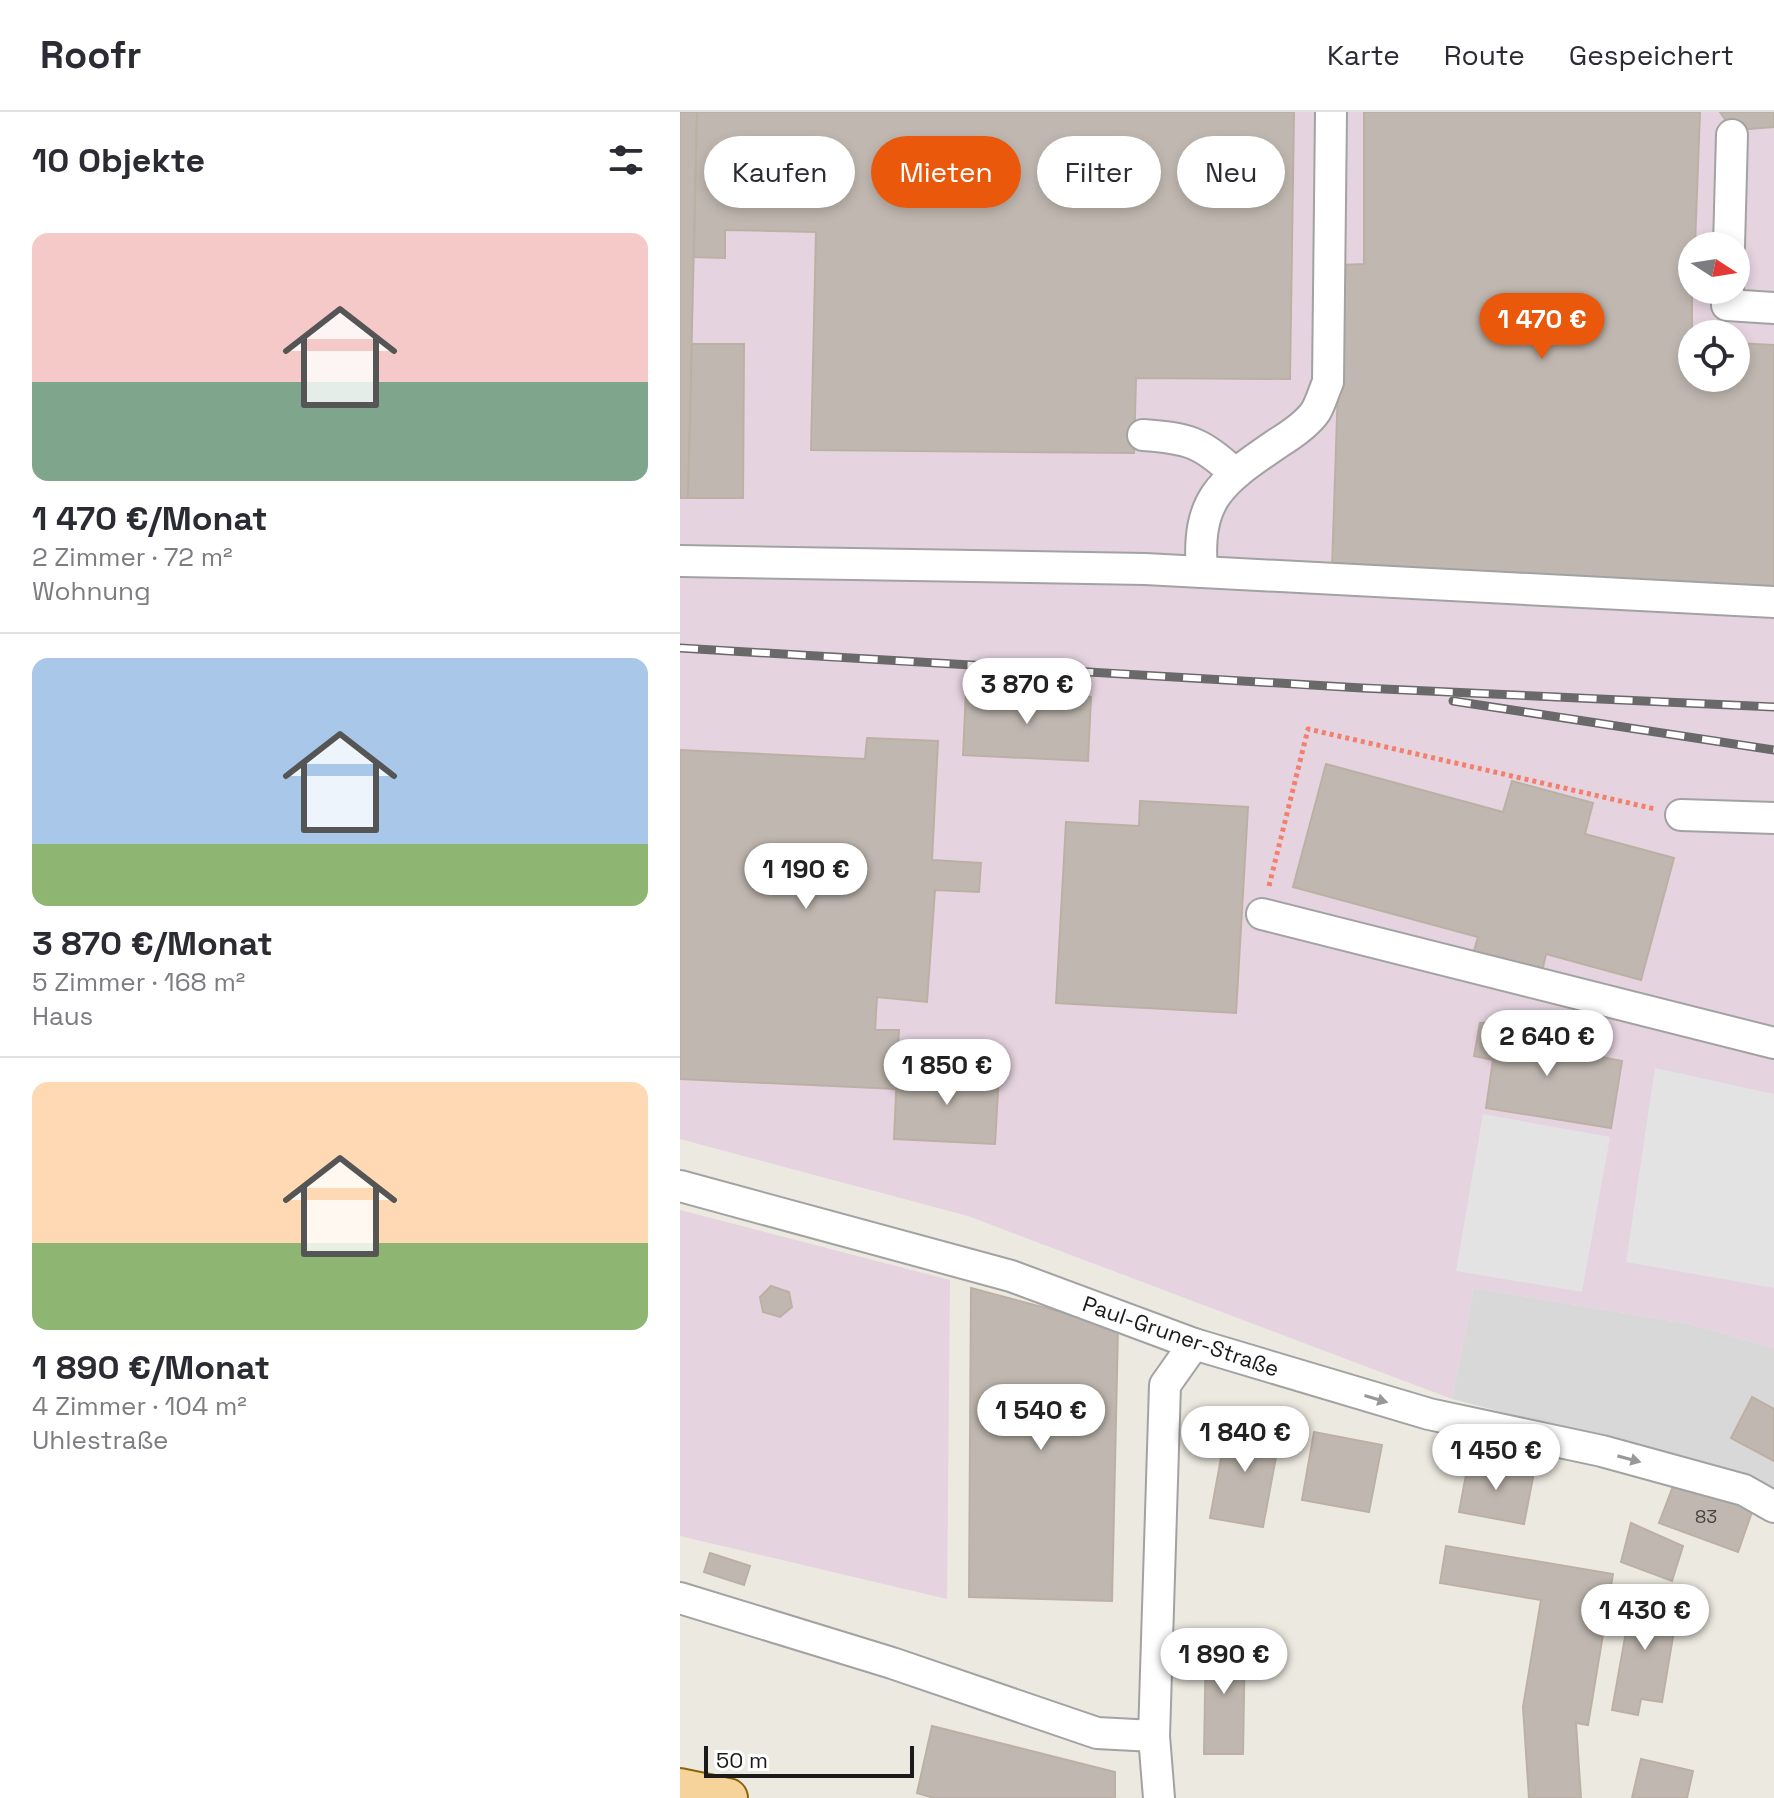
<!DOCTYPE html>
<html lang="de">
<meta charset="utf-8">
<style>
:root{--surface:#fff;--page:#f2f2f3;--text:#2b2b33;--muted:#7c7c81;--line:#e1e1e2;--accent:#ea580c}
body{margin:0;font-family:"Space Grotesk",sans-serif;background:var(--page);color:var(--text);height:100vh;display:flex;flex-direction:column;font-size:30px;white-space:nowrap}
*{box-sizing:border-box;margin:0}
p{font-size:26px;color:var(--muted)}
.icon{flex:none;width:44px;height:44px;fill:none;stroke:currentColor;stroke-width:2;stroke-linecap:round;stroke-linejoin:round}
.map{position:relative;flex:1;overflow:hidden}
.drawer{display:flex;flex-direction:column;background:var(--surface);width:680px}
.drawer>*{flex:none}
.top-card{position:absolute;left:24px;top:24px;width:760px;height:72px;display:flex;gap:16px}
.needle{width:52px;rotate:102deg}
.fabs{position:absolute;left:998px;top:120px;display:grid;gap:16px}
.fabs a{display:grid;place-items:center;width:72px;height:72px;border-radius:50%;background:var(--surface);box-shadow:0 4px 12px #0003;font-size:40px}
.scale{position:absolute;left:24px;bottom:20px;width:210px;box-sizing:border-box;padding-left:8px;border:4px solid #1b1b1b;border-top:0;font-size:22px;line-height:28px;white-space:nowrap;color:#1b1b1b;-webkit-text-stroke:6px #fff;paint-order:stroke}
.price{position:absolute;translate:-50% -68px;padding:0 18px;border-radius:28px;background:#fff;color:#222;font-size:26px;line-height:52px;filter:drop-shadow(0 2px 4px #0008)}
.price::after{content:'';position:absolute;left:50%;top:48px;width:24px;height:18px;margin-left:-12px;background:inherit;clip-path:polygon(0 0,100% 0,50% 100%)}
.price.selected{background:var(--accent);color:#fff}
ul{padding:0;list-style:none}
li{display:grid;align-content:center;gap:16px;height:424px;padding:0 32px}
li+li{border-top:2px solid var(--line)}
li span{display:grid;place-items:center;height:248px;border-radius:16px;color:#555}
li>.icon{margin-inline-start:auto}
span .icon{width:144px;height:144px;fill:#fffc;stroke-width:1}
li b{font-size:34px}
h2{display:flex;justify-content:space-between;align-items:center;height:96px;padding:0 32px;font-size:34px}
.pill{padding:0 28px;border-radius:36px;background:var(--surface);box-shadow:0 4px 12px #0003;font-size:28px;line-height:72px}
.pill.selected{background:var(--accent);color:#fff}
header{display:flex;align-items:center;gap:48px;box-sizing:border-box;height:112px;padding:0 40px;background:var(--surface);border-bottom:2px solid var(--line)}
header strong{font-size:38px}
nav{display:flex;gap:44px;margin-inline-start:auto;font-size:28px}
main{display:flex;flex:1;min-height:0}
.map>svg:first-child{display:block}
</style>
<header>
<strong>Roofr</strong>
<nav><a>Karte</a><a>Route</a><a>Gespeichert</a></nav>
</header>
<main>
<section class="drawer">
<h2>10 Objekte<svg class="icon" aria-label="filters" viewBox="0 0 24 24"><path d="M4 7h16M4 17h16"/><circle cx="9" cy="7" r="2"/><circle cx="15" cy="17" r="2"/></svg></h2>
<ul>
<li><span style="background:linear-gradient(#f6c9c9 60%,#7fa58c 0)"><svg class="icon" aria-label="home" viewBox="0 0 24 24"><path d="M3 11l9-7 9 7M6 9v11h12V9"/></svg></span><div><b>1 470 €/Monat</b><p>2 Zimmer · 72 m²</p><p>Wohnung</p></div></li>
<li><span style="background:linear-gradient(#a9c7e8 75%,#8fb573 0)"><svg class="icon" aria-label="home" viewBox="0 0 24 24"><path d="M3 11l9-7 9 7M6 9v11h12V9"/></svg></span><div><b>3 870 €/Monat</b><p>5 Zimmer · 168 m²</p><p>Haus</p></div></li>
<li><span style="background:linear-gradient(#ffd9b3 65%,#8fb573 0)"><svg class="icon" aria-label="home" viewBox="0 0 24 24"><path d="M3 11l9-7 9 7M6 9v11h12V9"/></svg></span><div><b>1 890 €/Monat</b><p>4 Zimmer · 104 m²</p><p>Uhlestraße</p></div></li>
</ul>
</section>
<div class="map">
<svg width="1094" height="1686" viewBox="0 0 1094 1686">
<rect width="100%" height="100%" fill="#ece9e0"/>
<polygon fill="#d9d8d8" points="794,1176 1006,1211 1094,1236 1094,1378 1065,1362 772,1287"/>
<g fill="#e5d3e0" fill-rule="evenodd">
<path d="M0,0H1094V1236L1006,1211L794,1176L772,1287L288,1104L0,1027ZM1012,134H1056V178H1012ZM1012,222H1056V266H1012Z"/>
<polygon points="0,1098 270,1168 267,1487 0,1424"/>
</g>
<g fill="#e3e3e3">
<polygon points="975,956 1094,982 1094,1176 946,1150"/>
<polygon points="803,1002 930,1025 902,1180 776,1159"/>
</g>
<g fill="#c0b8b0" stroke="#bcb0a4" stroke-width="2">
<polygon points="0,0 17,0 8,386 0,386"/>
<polygon points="17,0 614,0 610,267 456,266 454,341 131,338 136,120 45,118 45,146 14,145"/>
<polygon points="684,0 1020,0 1015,134 1012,134 1012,266 1056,266 1056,231 1094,233 1094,476 652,457 662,153 684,152"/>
<polygon points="1040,0 1094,0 1094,15 1069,17 1046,9"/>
<polygon points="12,232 64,232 63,386 8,386"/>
<polygon points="286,579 411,585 408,649 283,643"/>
<polygon points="187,626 258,629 252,748 301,751 299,780 255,778 247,890 197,885 195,918 219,918 216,977 0,967 0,638 185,647"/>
<polygon points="646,652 823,700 832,669 913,691 905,722 994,746 961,868 866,842 862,860 793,842 798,825 613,775"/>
<polygon points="460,689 568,695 556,901 376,891 386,710 459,714"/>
<polygon points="843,908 840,929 942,949 931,1016 806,996 813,948 794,944 800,911"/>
<polygon points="217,960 319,962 315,1032 214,1027"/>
<polygon points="91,1174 109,1180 112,1195 100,1205 83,1200 80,1185"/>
<polygon points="291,1176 438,1215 432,1489 289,1485"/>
<polygon points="1072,1285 1094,1297 1094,1349 1051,1326"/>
<polygon points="548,1308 601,1318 583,1415 530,1406"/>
<polygon points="634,1320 702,1333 689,1400 622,1388"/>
<polygon points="789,1347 854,1360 844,1412 779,1400"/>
<polygon points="995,1369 1073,1397 1058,1440 979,1411"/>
<polygon points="951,1411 1003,1434 992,1469 941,1450"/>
<polygon points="766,1434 933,1462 908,1613 896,1611 901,1686 849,1686 843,1595 861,1488 760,1471"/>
<polygon points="30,1441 70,1454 64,1473 24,1460"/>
<polygon points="953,1481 999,1489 982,1590 961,1587 958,1603 932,1598"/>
<polygon points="526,1526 565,1526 563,1642 524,1642"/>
<polygon points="252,1614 435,1660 435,1686 254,1686 237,1681"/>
<polygon points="961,1647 1013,1659 1007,1686 952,1686"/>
</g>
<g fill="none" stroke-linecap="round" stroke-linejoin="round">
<g stroke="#a2a2a2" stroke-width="34">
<g id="minor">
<polyline points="1049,134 1052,23"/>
<polyline points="1048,178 1047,193 1094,196"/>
<path d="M463,323C507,326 522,330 554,361"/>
<polyline points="0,449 465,457 1094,490"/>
<path d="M522,460C516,386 541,370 598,331C611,323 628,311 636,299C641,290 644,279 648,270L651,0"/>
<polyline points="1001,703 1094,706"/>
<polyline points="582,802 1094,931"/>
<polyline points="0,1074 331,1164 514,1232 749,1302 922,1339 1064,1378 1094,1395"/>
<polyline points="0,1486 212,1551 417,1621 474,1624"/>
<polyline points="479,1686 474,1624 485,1273 514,1232"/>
</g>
</g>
<g stroke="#896508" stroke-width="42">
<polyline id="major" points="0,1676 48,1686"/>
</g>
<polyline stroke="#f2806c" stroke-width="5" stroke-dasharray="4 4" stroke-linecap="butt" points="589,774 628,617 975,697"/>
<use href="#minor" stroke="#fff" stroke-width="30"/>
<use href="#major" stroke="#f6d39b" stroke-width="38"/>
<g stroke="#696969" stroke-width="9">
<g id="rail">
<polyline points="0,536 682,576 1094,595"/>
<polyline points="773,589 1094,638"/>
</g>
</g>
<use href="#rail" stroke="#fff" stroke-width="6" stroke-dasharray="18" stroke-linecap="butt"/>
</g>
<defs><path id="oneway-solid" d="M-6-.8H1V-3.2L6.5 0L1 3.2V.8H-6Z" transform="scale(2)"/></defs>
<g fill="#989898">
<use href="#oneway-solid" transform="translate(696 1287) rotate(17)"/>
<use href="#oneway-solid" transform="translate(949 1347) rotate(15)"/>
</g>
<g text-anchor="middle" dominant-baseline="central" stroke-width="7" stroke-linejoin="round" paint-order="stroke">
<g font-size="18" fill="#444240">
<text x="1026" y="1404">83</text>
</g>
<g font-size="22" fill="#1b1b1b" stroke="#fff">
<text transform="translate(501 1224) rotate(19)">Paul-Gruner-Straße</text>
</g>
</g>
</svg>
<div class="fabs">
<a><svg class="needle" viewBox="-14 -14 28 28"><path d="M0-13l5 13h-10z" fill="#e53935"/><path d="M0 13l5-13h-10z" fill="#7c7c81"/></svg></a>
<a><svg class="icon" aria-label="locate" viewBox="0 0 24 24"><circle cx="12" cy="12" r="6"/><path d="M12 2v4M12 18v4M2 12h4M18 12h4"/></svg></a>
</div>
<div class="scale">50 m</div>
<b class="price selected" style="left:862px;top:249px">1 470 €</b>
<b class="price" style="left:347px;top:614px">3 870 €</b>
<b class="price" style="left:126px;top:799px">1 190 €</b>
<b class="price" style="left:867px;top:966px">2 640 €</b>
<b class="price" style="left:267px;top:995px">1 850 €</b>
<b class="price" style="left:361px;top:1340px">1 540 €</b>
<b class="price" style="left:565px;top:1362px">1 840 €</b>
<b class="price" style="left:816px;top:1380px">1 450 €</b>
<b class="price" style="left:965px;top:1540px">1 430 €</b>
<b class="price" style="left:544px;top:1584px">1 890 €</b>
<div class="top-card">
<a class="pill">Kaufen</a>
<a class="pill selected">Mieten</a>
<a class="pill">Filter</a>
<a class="pill">Neu</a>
</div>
</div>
</main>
